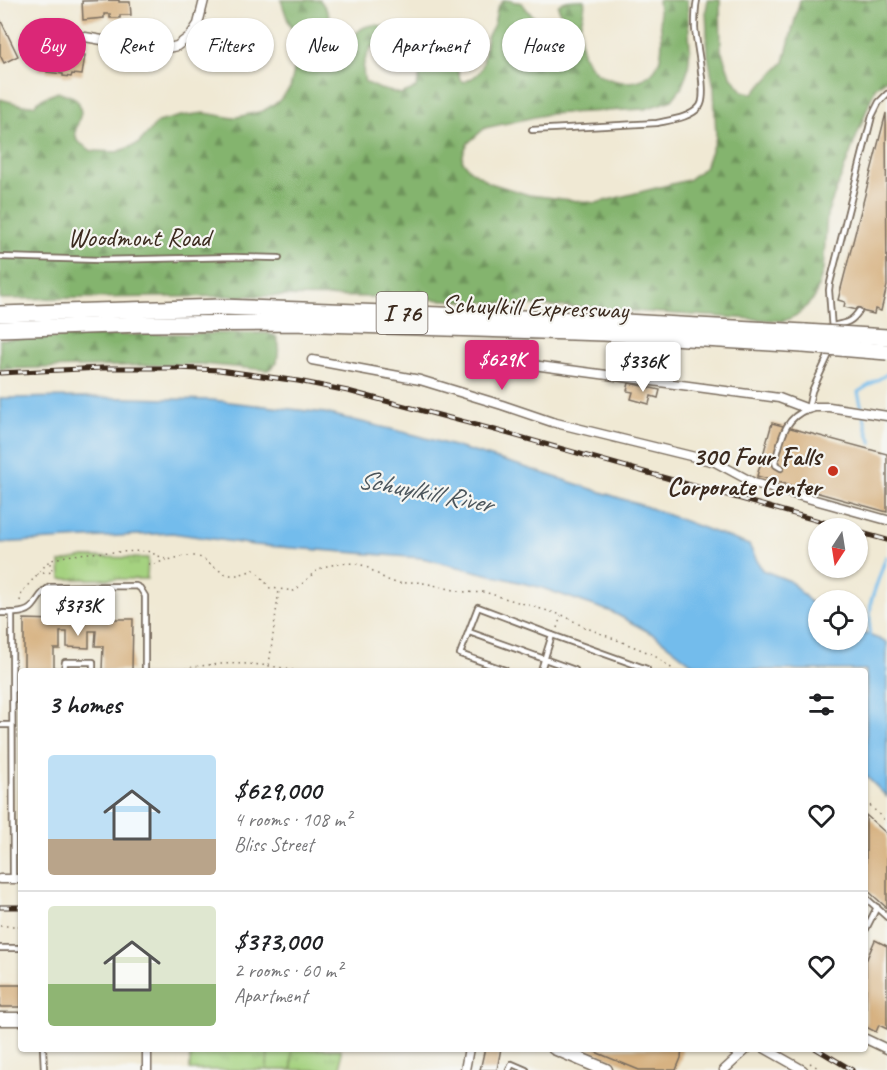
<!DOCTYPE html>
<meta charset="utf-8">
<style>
:root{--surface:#fff;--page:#f2f2f2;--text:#202124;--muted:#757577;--line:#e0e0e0;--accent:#db2777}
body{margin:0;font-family:Caveat,sans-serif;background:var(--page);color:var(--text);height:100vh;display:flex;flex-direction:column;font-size:22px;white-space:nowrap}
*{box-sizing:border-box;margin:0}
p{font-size:20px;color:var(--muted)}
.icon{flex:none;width:33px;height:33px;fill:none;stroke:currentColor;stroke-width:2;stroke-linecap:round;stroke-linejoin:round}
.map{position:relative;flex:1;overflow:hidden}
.details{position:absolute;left:18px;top:668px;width:850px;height:384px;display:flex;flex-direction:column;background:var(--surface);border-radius:6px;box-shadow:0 2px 4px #0004}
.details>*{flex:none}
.hud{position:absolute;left:18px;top:18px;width:852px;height:54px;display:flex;gap:12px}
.needle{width:39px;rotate:192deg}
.tools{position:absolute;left:808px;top:518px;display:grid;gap:12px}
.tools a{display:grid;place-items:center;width:60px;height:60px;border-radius:50%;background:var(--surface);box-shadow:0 2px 4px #0004;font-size:30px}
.price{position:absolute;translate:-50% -51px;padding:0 14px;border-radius:6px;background:#fff;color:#222;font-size:20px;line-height:39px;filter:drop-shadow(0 2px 3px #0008)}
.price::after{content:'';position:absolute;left:50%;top:36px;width:18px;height:14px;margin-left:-9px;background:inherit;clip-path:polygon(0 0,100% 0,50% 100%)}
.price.on{background:var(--accent);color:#fff}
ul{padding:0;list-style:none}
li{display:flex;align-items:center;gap:18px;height:150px;padding:0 30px}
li+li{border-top:2px solid var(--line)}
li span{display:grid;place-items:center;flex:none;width:168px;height:120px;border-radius:6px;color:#555}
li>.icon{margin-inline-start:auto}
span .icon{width:72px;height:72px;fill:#fffc;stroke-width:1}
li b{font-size:26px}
h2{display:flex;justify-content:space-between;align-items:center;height:72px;padding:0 30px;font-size:26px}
.chip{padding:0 21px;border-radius:27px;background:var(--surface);box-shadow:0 2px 4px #0004;font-size:21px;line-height:54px}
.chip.on{background:var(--accent);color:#fff}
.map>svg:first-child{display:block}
</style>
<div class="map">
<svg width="887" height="1070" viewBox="0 0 887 1070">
<defs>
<pattern id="forest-firs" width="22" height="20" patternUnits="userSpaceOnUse" patternTransform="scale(1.5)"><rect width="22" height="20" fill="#84b46e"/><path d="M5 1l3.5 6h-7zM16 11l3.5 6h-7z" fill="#6d935a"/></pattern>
<pattern id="park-tufts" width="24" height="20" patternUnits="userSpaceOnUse" patternTransform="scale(1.5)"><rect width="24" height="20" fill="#a5d280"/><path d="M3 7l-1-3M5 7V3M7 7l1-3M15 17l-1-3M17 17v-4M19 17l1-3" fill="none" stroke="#8fb46e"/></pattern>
</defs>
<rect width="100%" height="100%" fill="#f6f6f2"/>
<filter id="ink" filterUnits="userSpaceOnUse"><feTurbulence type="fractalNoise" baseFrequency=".0167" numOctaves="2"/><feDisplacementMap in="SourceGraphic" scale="12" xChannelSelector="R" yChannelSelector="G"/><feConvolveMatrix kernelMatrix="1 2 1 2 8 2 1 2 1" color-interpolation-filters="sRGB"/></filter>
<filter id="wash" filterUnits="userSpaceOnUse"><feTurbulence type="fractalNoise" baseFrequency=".008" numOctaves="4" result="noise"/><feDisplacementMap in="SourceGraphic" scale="24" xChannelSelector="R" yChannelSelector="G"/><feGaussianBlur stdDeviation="1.35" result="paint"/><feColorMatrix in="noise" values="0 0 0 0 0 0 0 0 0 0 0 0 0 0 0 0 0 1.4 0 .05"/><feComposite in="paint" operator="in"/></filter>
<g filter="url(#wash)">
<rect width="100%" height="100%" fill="#f0e9d4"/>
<g fill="url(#forest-firs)" stroke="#606f46" stroke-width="1.5">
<path d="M281,0H320C328,11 333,20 329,34C327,40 326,42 328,49C350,54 353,23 376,25C395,27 385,47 371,47C364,61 361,67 365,82L380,89L401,94L416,88L421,71C426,67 433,62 440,62C452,61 459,68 460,80L464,82C489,72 482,60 487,38C489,32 494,27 495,20C497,11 496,5 505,0L522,3C531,16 543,29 559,28L563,21L558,6C562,0 574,0 584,0C587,9 581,18 580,27C579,38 582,54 588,63C601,85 646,91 658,64C666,46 659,19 658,0H687L690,48L688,69L682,87L672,100L645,109L548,114L485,128L468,143L464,151L462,160L469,169L490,183L529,195L596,203L688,180L705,167L716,137L714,88L708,55L706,10L708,0H720L721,50L730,75L743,91L753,94L784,62L800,0H887V79L875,88L827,214L823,270L815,297L799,314L784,321L586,308L393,297L248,296L0,299V99L22,105H34L41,99L58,92L73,97L79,103L81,113L75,132L77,141L92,151L117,152L138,144L158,122L181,116L205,113L233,118L263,111L278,102L290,88L296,62L299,43L289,24Z"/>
<polygon points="267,333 276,336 279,345 277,363 268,370 200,364 0,369 0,339 156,334"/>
</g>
<g fill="url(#park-tufts)" stroke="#707e4f" stroke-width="1.5">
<polygon points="84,557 148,558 147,579 61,579 60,562"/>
<rect x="190" y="1049" width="151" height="21"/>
</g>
<polygon fill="#a5d280" stroke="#707e4f" stroke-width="1.5" points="268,1049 292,1049 292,1070 267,1070"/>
<polygon fill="#73bcec" stroke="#577385" stroke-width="1.5" points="85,397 212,400 325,413 419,436 518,465 647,507 749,545 762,570 790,581 819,611 819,639 858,639 858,631 887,642 887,797 866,776 866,670 700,670 656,636 612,612 539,587 422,558 254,545 172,533 0,543 0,398"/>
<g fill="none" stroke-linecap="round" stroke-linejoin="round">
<g stroke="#73bcec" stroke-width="3">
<polyline points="872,444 867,429 858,392 887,374"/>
<polyline points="869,640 871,601 886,557"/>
</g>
</g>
<g id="blocks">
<g fill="#d7b282">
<polygon points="119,0 119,2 130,2 131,15 120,15 120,18 110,18 110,14 104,14 104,18 83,20 82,1"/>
<polygon points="0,19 18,56 4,63 0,55"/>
<polygon points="40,52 59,54 59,58 65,59 65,55 74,56 74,53 85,55 82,75 72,74 71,77 63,76 63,74 47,72 47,70 38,69"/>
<polygon points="886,113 887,286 881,311 875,309 874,314 844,307 845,302 838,300"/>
<polygon points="629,383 660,390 658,398 651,396 649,404 631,399 633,392 627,391"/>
<polygon points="772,423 887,454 887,512 757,476"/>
<polygon points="57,601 99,602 99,619 133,619 132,670 102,670 103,646 95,646 96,631 89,631 89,648 67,647 67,632 60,632 60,649 54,649 54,670 24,670 24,619 57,620"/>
<polygon points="866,815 887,834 887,908 866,889"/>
<polygon points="875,940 887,946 887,1029 879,1025 876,1032 866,1027 866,961"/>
<rect x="0" y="985" width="21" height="22"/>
<polygon points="485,1048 501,1048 497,1070 480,1070"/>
<polygon points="682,1048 681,1058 676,1070 639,1070 588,1049"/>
</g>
</g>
</g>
<g filter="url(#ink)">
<use href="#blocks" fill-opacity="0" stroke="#7a6d5e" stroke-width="1.5"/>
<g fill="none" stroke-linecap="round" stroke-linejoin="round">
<g stroke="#7a6d5e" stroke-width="8">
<g id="service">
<path d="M532,130L657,123C670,120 691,118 700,106C708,95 696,44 695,28C695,18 695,9 697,0"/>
<polyline points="0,257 101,260 235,257 279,258"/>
<path d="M832,326C846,323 851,323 859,311"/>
<polyline points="832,330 829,290 830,283 872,116 879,102 887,94"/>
<path d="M781,468L776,465L775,462C782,438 783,419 808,409L812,391L831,350"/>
<path d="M0,613C10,613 26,615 33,606C39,599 41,592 50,587L136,586L140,588L145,596V670"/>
<polyline points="12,613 13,879"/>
<polyline points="469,632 575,670"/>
<polyline points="552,635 647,669 647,670"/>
<polyline points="64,670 65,662 93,662 93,670"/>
<polyline points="505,670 460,654 478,607 552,635 541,670"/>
<polyline points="0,725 12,725"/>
<polyline points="866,898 887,917"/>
<polyline points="866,929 877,907"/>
<polyline points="0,948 21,948"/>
<polyline points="43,1048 44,1070"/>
<polyline points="727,1048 739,1057"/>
<polyline points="509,1070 512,1064 526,1070"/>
</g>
</g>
<g stroke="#7a6d5e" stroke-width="11">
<g id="minor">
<polyline points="54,25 68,34 159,50 177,46 190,36 198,24 204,0"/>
<polyline points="488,359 779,398 808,409 815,407 829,407 887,416"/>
<polyline points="312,360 420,380 502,405 552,422 715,462 754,483 887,520"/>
<polyline points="0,879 21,879"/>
<polyline points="866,1039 887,1049"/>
<polyline points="764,1048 803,1070"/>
<polyline points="147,1070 147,1048"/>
<polyline points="465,1070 469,1048"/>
<polyline points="724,1070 748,1048"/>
</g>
</g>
<g stroke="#7a6d5e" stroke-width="15">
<g id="secondary">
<polyline points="0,1019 21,1019"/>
<polyline points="554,1048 606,1070"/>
</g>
</g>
<g stroke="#7a6d5e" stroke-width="18">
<g id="motorway">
<polyline points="0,314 221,307 607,321 805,332"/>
<polyline points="0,329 142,324 292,323 604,333 803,345"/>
</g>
</g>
<g stroke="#7a6d5e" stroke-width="1.5" stroke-dasharray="1.5 4.5" stroke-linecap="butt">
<polyline points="148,564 154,564 167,560"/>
<polyline points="37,574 53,572 49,561"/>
<path d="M20,601L22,592L49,561L61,557L86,553L147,551L168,560L184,556H195L202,558L223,573L230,575H238L254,570L260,575L270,588L294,591C305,583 314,569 327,566C339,563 358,561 368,568C377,573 386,581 397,583C403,584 409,582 415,582C439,584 459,595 484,592L565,616L582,626L652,654L674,670"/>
<polyline points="557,628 561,616"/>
<polyline points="269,665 279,590"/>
<path d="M179,670C217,661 255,662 293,670"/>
<polyline points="866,801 887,823"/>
<polyline points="0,926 21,926"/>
<polyline points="810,1063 822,1070"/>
</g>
<use href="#service" stroke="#fff" stroke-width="4.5"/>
<use href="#minor" stroke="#fff" stroke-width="8"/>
<use href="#secondary" stroke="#fff" stroke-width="12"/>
<use href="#motorway" stroke="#fff" stroke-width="15"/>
<g stroke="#3b2a1e" stroke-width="5">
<g id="rail">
<polyline points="0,373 102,368 177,368 219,370 298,381 348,391 495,430 844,528"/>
<polyline points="858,532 887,540"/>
<polyline points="0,907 21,907"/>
<polyline points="815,1048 852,1070"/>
</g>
</g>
<use href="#rail" stroke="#f6f6f2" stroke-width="3" stroke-dasharray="9" stroke-linecap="butt"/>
<g stroke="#7a6d5e" stroke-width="18" stroke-linecap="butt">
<g id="motorway-bridge">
<polyline points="805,332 887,337"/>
<polyline points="803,345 887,352"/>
</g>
</g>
<use href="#motorway-bridge" stroke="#fff" stroke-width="15"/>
</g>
</g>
<circle fill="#c8321e" stroke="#f6f6f2" stroke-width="2" cx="833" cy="471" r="6"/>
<g text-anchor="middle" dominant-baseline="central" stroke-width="4.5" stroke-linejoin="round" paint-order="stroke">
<rect fill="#f6f6f2" stroke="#73675e" stroke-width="1.5" x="376.5" y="292" width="51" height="42" rx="4.5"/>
<g font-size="24" font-weight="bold" fill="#3b2a1e">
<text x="402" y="313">I 76</text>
</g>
<g font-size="26" fill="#3b2a1e" stroke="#f6f6f2">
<text x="139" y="237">Woodmont Road</text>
<text transform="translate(535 307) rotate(2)">Schuylkill Expressway</text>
</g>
<g font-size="26" font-weight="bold" fill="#3b2a1e" stroke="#f6f6f2" text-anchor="end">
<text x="821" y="456">300 Four Falls<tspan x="821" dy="30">Corporate Center</tspan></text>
</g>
<g font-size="27" font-style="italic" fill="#4c565c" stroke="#f6f6f2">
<text transform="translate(425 491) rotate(11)">Schuylkill River</text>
</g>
</g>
</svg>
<div class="tools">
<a><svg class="needle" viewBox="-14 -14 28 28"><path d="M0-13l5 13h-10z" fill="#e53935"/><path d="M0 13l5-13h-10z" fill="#757577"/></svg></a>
<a><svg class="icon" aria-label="locate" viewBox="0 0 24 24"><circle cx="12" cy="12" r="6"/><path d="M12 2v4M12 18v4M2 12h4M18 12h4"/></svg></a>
</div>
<b class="price on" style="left:502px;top:391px">$629K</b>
<b class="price" style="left:643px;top:393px">$336K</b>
<b class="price" style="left:78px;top:637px">$373K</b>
<div class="hud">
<a class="chip on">Buy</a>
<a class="chip">Rent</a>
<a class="chip">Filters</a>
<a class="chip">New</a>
<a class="chip">Apartment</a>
<a class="chip">House</a>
</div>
<section class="details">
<h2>3 homes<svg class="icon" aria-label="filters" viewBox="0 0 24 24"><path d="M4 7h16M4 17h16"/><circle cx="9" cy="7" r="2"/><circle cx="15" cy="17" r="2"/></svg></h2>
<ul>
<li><span style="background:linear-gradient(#bfe0f5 70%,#b9a48a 0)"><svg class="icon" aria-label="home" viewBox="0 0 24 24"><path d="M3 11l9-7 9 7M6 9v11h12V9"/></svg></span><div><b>$629,000</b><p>4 rooms · 108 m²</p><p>Bliss Street</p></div><svg class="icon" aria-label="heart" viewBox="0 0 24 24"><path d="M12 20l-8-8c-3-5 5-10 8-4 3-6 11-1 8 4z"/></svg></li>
<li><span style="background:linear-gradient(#dfe7d0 65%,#8fb573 0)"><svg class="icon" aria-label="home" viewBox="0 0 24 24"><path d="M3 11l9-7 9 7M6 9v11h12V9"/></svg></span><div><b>$373,000</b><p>2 rooms · 60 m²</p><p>Apartment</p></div><svg class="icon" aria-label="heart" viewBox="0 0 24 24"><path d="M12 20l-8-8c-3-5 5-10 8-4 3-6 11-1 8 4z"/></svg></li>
</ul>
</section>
</div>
